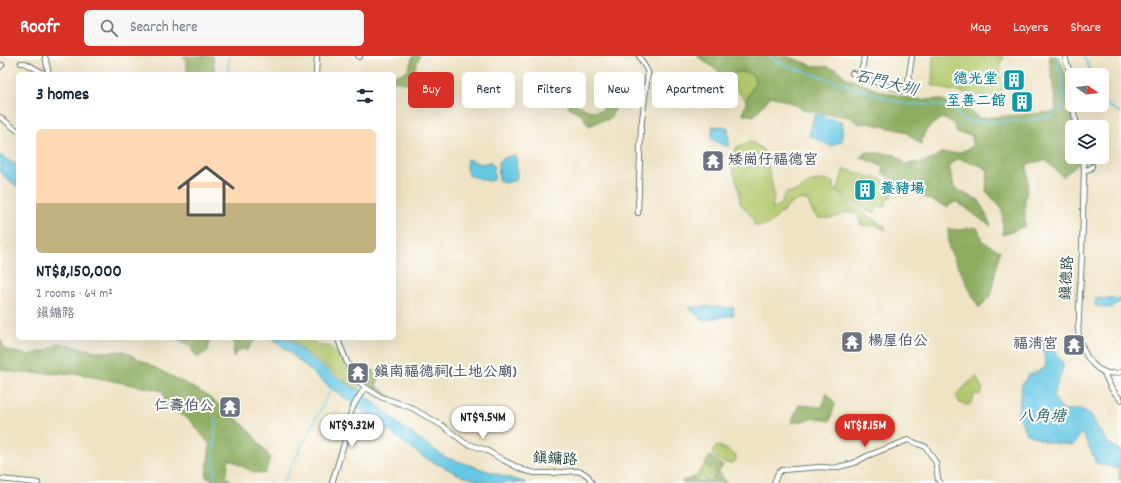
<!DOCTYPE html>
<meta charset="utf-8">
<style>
:root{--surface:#fff;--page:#f6f6f7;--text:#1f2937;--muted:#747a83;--line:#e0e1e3;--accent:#d93025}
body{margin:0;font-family:Dekko,"LXGW WenKai TC",sans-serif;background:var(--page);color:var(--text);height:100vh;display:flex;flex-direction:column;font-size:15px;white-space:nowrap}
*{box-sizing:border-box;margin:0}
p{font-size:13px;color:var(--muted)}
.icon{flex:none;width:22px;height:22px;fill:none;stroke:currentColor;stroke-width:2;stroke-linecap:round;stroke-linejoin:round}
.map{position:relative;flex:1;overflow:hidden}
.sheet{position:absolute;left:16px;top:16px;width:380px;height:268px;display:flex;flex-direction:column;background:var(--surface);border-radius:6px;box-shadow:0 4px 16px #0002}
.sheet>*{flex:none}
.guide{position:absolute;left:408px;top:16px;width:380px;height:36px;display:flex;gap:8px}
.needle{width:26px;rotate:104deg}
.tools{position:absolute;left:1065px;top:12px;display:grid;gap:8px}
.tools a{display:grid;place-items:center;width:44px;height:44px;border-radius:6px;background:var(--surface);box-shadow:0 4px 16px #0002;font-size:20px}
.price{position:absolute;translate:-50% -34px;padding:0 9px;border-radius:14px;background:#fff;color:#222;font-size:13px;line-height:26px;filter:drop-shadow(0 1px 2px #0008)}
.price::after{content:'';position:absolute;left:50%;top:24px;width:12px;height:9px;margin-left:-6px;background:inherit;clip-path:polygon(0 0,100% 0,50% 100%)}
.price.selected{background:var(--accent);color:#fff}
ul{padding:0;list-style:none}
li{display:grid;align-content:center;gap:8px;height:212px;padding:0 20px}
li+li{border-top:1px solid var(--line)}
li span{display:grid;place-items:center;height:124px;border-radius:6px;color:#555}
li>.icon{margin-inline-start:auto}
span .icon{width:72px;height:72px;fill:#fffc;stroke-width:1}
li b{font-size:17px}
h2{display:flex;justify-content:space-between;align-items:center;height:48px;padding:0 20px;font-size:17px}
.tag{padding:0 14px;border-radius:6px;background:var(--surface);box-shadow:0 4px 16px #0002;font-size:14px;line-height:36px}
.tag.selected{background:var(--accent);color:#fff}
header{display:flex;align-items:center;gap:24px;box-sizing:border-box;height:56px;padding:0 20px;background:var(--accent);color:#fff}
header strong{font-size:19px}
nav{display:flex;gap:22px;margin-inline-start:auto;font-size:14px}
.search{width:280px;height:36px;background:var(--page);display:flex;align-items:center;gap:10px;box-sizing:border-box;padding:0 14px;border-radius:6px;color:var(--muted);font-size:15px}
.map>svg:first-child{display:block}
</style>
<header>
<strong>Roofr</strong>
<div class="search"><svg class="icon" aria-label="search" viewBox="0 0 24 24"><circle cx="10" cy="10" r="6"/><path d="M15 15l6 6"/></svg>Search here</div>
<nav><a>Map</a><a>Layers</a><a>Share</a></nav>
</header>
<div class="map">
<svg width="1121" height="427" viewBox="0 0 1121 427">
<rect width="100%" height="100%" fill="#fff"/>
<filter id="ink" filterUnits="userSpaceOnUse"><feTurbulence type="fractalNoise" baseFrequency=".025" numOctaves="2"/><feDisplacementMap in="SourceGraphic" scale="8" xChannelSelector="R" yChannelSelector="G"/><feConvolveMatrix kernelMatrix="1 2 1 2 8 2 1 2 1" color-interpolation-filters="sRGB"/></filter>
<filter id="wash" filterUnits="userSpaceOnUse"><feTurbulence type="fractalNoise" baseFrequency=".012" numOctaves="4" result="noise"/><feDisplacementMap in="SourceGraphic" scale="16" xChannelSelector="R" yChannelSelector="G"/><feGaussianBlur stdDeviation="0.9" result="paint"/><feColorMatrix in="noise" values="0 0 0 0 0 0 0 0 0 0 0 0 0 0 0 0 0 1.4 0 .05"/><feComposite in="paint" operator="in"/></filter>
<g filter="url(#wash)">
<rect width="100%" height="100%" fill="#eee3c5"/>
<g fill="#b3c96d" stroke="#698350">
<polygon points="933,0 1001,0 1004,1 1000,11 1003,40 978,40 944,33 932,29"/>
<polygon points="744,15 753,19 755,26 746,45 725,20 733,17"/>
<path d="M750,85L761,92L765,97L774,137L772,153L781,148L785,137C789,136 794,136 798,135C800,134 803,130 806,129C813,124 826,122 834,127V132L837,136L865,158L886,171L885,174L877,170L868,169H861L858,160C847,152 847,157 836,161C831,163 825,162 819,162L813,157L808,145C788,135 775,178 754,169L753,162L740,147L739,134L730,102L737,91Z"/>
<polygon points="844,113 882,124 894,132 891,142 888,141 885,151 878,150 875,157 868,155 837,135"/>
<polygon points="290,282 309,282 317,289 330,291 337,298 341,297 349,318 359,330 361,333 360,335 316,304"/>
<path d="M976,320L983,334L979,339L974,338C973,343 973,347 968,349L960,347L956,339Z"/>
<path d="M718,390L728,394L736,400C737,414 715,405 713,399C712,396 713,394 714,392Z"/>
<path d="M705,409C712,414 720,422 707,425L696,420Z"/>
</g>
<g fill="#8ead60" stroke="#56754a">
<polygon points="183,0 213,0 215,18 187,18 187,7"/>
<polygon points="413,0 420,0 416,9 410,28 394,25 394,19 398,19 408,14"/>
<path d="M697,0H786L815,10H824L837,13L845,21L880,35L904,41L922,44L939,43L970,55L979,62L1055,56L1056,53L1049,0H1058L1067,21L1073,71H1072V101H1078L1079,107L1063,121L1045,104L1027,108L1028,127L1025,145V170L1003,179L1002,153L986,135L988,114L979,109L958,103L949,109L954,131L967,139L979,144L991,170C978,163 968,152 956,145L947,151C925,141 900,132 882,116L883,111L860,101L867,96L896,99L906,108C920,106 930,107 940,97H958L972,91V79L957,77L953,67L942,62C930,70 924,73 921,88L904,75L868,67L859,68L850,61L807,55L786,45L771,40L754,60L743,58L746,45L755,26L753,19C742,14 736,16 725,20Z"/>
<path d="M606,25L615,26L622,30C623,41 615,55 608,64H603L589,70L586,66L583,60L568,50L570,44C582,51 590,58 603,54L604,47L599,41L597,34L599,28Z"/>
<polygon points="975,171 978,173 982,185 1000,195 990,241 979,252 949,193 948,173 961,174"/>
<polygon points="178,282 210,282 208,295 197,302 189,289 177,283"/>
<polygon points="234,282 256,282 247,295 243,293 237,295 233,302"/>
<polygon points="0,283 6,294 28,299 47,294 59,287 101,296 124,295 203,337 225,353 246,371 270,401 265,418 253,416 229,403 226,422 230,423 230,427 214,427 211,422 206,421 210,389 190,364 166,350 163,335 78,318 18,317 0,313"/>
<polygon points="362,313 381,316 376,330 402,347 382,340 366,328 356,320 360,319"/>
<polygon points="827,337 835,348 830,365 816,362 791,367 799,349 822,351"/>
<polygon points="710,400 723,410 719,415 726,427 682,427 682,425 695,421 701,426 711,426 716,419 713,413 705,408"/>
</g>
<g fill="#65c7e3" stroke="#42828c">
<polygon points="815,58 842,66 842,85 831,90 809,79"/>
<polygon points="713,70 725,71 728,72 729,89 727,91 711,83"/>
<polygon points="0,99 18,110 18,131 10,125 0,116"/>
<polygon points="514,99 516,101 517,119 516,124 505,127 501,126 499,124 498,106 501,103"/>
<polygon points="467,103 481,108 491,106 492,107 494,111 494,124 488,125 468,119 466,112"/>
<polygon points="1096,242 1108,243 1121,242 1121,245 1111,252 1095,250"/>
<polygon points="688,251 716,251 734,252 733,259 703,264"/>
<polygon points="273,282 288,282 313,304 335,320 364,338 405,373 445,401 506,421 527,427 488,427 462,420 423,401 351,346 328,330 297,303"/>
<polygon points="1046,282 1064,309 1053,340 1062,354 1081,353 1090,358 1106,385 1121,395 1121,427 1119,423 1119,413 1096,407 1092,397 1082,377 1073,389 1046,386 1026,377 1018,357 1022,329 1027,320 1046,311 1042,286"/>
</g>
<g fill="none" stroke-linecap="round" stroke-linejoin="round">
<g stroke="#65c7e3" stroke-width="1.5">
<polyline points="769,0 779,6 794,12 895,45 907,48 940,49 949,51 963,63 970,66 1028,65 1052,60 1063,50 1063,32 1057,0"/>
<polyline points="1084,0 1092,19"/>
<polyline points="228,16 229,0"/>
<polyline points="1102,42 1108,50 1121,57"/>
<polyline points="214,427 215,363"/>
<polyline points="283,427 332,331"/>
</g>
</g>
</g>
<g filter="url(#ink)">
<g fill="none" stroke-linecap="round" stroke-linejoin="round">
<g stroke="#3e564a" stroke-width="6">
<g id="street">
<polyline points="45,0 48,14 47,18"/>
<polyline points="358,0 359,1 360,0"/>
<polyline points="1065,0 1072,25"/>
<polyline points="21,7 25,7 45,18"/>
<polyline points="0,11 2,9"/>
<polyline points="852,17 878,27 903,35 907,32 912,0"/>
<polyline points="316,18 317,0"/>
<polyline points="859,19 863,9 864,0"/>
<polyline points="1074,49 1074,58 1078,71"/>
<polyline points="0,61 18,75"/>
<path d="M1083,101L1084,113C1083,148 1083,183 1081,219C1080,234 1079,249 1079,264C1078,269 1078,275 1079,280C1083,299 1098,324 1121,316"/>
<polyline points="1084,114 1090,113 1092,110"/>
<polyline points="638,157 641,72 647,25 648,16 639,0"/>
<polyline points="338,282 340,289 351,316 357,324 365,331 381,341 410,351 443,370 465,387 486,394 503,404 523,414 535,417 550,417 575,415 582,416 588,420 592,427"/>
<polyline points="1103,315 1111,332 1121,344"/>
<polyline points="0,423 38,427"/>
<polyline points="332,427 344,388 348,364 354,349 365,331"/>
<polyline points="774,427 778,417 782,414 820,411 834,412 854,407 867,400 908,384 926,391 936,407 938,424 941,427"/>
</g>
</g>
<use href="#street" stroke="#fff" stroke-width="4.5"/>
</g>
</g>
<defs>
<g id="building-square" transform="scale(1.15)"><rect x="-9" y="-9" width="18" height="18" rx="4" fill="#0f9aa8" stroke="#fff"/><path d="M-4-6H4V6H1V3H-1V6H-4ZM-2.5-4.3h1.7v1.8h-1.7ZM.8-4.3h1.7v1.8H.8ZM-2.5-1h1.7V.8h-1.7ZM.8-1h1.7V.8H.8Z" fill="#fff"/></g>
<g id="temple-square" transform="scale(1.15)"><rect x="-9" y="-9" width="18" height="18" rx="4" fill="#6b7280" stroke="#fff"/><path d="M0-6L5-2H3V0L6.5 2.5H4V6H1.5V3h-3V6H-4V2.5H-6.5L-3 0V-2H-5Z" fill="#fff"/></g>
</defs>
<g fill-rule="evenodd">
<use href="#building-square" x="1014" y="24"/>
<use href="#building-square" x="1022" y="46"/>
<use href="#temple-square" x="713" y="105"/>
<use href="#building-square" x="865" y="134"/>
<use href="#temple-square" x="852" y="286"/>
<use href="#temple-square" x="1074" y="289"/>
<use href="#temple-square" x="358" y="317"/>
<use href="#temple-square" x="230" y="351"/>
</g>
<g text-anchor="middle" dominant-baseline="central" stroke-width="4" stroke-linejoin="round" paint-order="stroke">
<g font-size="15" font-weight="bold" fill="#0d838f" stroke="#fff" text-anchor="end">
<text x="998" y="24">德光堂</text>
<text x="1006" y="46">至善二館</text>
<text x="880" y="134" text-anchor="start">養豬場</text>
</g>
<g font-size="15" font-weight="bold" fill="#5b616d" stroke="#fff" text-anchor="start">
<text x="728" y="105">矮崗仔福德宮</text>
<text x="868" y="286">楊屋伯公</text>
<text x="1058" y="289" text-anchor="end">福清宮</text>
<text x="374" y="317">鎮南福德祠(土地公廟)</text>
<text x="214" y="351" text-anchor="end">仁壽伯公</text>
</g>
<g font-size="15" fill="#1f3d34" stroke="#fff">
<text transform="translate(1068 222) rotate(-87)">鎮德路</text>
<text transform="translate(555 404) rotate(3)">鎮鏞路</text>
</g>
<g font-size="16" font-style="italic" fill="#306060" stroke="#fff">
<text transform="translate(886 28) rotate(14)">石門大圳</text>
<text x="1042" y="361">八角塘</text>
</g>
</g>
</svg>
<div class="tools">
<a><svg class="needle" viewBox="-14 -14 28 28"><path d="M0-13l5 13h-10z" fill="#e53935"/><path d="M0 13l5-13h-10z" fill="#747a83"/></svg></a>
<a><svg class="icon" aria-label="layers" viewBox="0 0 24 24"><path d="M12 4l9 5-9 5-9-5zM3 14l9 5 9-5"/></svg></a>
</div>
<b class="price" style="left:483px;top:384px">NT$9.54M</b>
<b class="price" style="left:352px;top:392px">NT$9.32M</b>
<b class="price selected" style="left:865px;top:392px">NT$8.15M</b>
<div class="guide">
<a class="tag selected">Buy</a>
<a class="tag">Rent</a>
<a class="tag">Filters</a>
<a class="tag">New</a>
<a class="tag">Apartment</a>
</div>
<section class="sheet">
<h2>3 homes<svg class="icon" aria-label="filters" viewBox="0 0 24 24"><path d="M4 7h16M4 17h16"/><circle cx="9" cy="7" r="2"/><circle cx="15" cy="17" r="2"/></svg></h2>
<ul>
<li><span style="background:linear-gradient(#ffd9b3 60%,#c2b280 0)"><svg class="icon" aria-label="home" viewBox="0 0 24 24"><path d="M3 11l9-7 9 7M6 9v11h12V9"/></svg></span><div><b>NT$8,150,000</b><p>2 rooms · 64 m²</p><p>鎮鏞路</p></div></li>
</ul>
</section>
</div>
